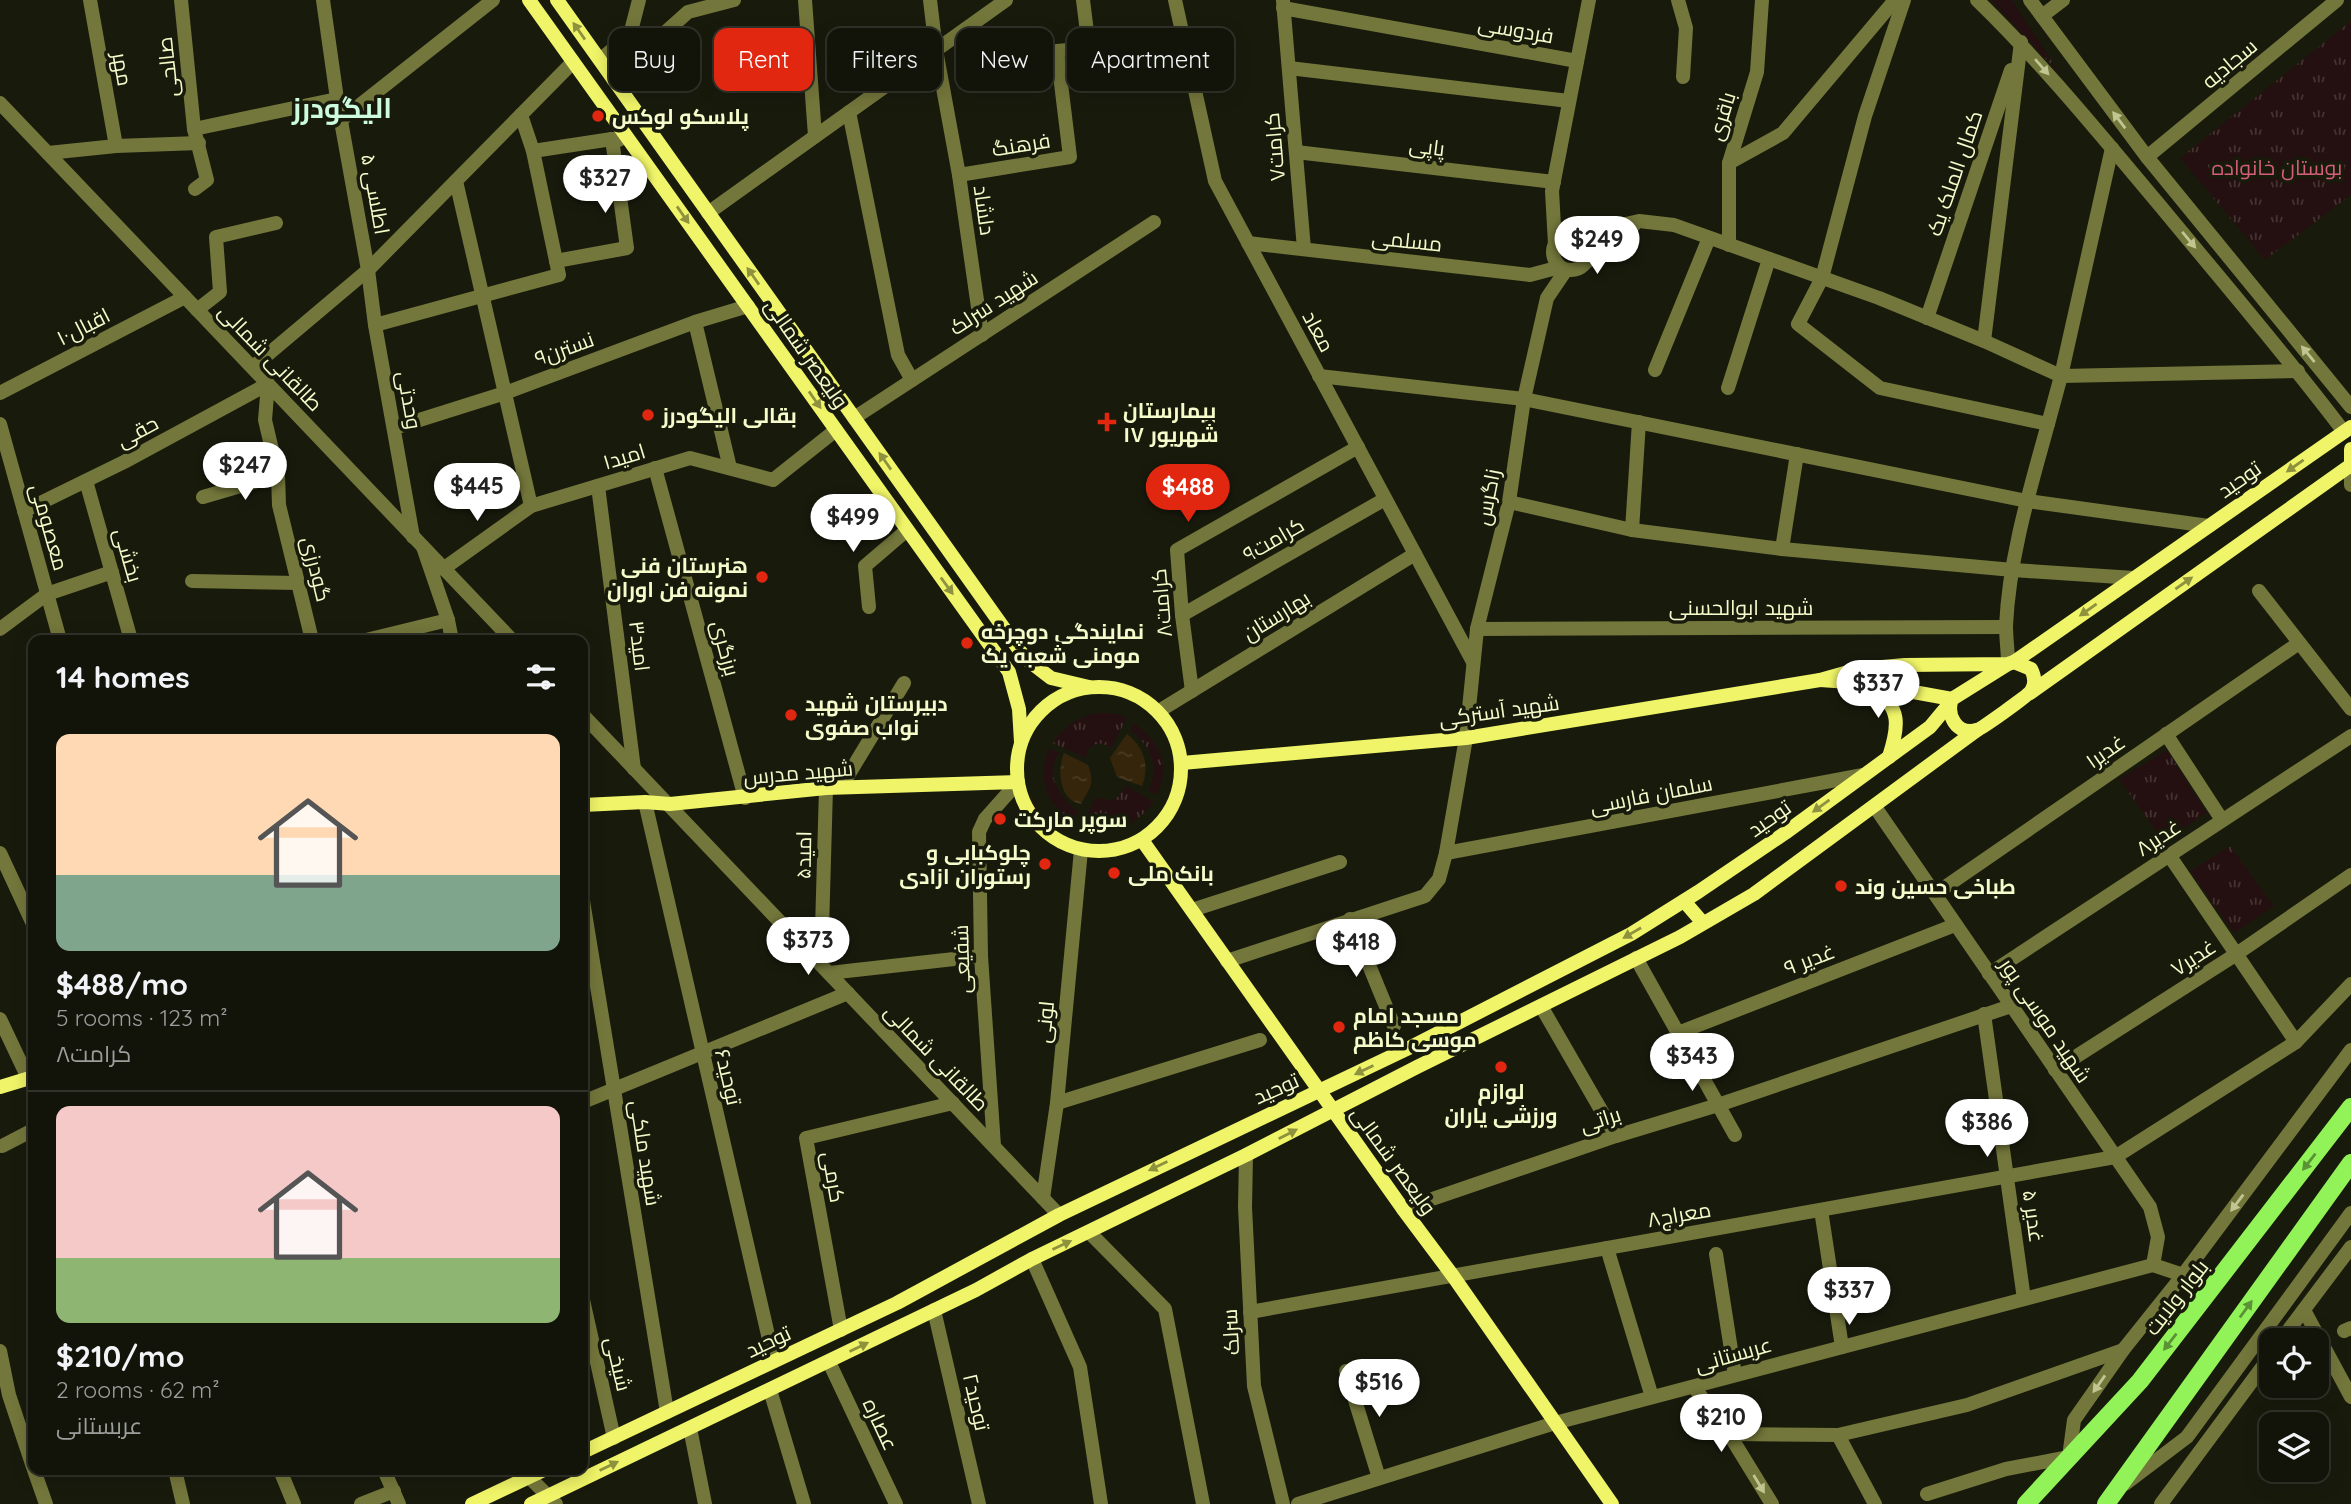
<!DOCTYPE html>
<meta charset="utf-8">
<style>
:root{--surface:#121409;--page:#1f2117;--text:#f1f3f6;--muted:#9c9e9c;--line:#31332a;--accent:#e12710}
body{margin:0;font-family:Quicksand,Cairo,sans-serif;background:var(--page);color:var(--text);height:100vh;display:flex;flex-direction:column;font-size:26px;white-space:nowrap}
*{box-sizing:border-box;margin:0}
p{font-size:23px;color:var(--muted)}
.icon{flex:none;width:38px;height:38px;fill:none;stroke:currentColor;stroke-width:2;stroke-linecap:round;stroke-linejoin:round}
.map{position:relative;flex:1;overflow:hidden}
.drawer{position:absolute;left:28px;top:635px;width:560px;height:840px;display:flex;flex-direction:column;background:var(--surface);border-radius:14px;box-shadow:0 4px 18px #0003,0 0 0 2px var(--line)}
.drawer>*{flex:none}
.top-card{position:absolute;left:609px;top:28px;width:665px;height:63px;display:flex;gap:14px}
.fabs{position:absolute;left:2259px;top:1328px;display:grid;gap:14px}
.fabs a{display:grid;place-items:center;width:70px;height:70px;border-radius:14px;background:var(--surface);box-shadow:0 4px 18px #0003,0 0 0 2px var(--line);font-size:35px}
.price{position:absolute;translate:-50% -60px;padding:0 16px;border-radius:24px;background:#fff;color:#222;font-size:23px;line-height:46px;filter:drop-shadow(0 2px 4px #0008)}
.price::after{content:'';position:absolute;left:50%;top:42px;width:21px;height:16px;margin-left:-10px;background:inherit;clip-path:polygon(0 0,100% 0,50% 100%)}
.price.current{background:var(--accent);color:#fff}
ul{padding:0;list-style:none}
li{display:grid;align-content:center;gap:14px;height:371px;padding:0 28px}
li+li{border-top:2px solid var(--line)}
li span{display:grid;place-items:center;height:217px;border-radius:14px;color:#555}
li>.icon{margin-inline-start:auto}
span .icon{width:126px;height:126px;fill:#fffc;stroke-width:1}
li b{font-size:30px}
h2{display:flex;justify-content:space-between;align-items:center;height:84px;padding:0 28px;font-size:30px}
.chip{padding:0 24px;border-radius:14px;background:var(--surface);box-shadow:0 4px 18px #0003,0 0 0 2px var(--line);font-size:24px;line-height:63px}
.chip.current{background:var(--accent);color:#fff}
.map>svg:first-child{display:block}
</style>
<div class="map">
<svg width="2351" height="1504" viewBox="0 0 2351 1504">
<defs>
<pattern id="grass-tufts" width="24" height="20" patternUnits="userSpaceOnUse" patternTransform="scale(1.75)"><rect width="24" height="20" fill="#241010"/><path d="M3 7l-1-3M5 7V3M7 7l1-3M15 17l-1-3M17 17v-4M19 17l1-3" fill="none" stroke="#443431"/></pattern>
<pattern id="water-ripples" width="26" height="14" patternUnits="userSpaceOnUse" patternTransform="scale(1.75)"><rect width="26" height="14" fill="#35260b"/><path d="M2 4q2-2 4 0t4 0M15 11q2-2 4 0t4 0" fill="none" stroke="#493c22"/></pattern>
</defs>
<rect width="100%" height="100%" fill="#181b0c"/>
<g fill="url(#grass-tufts)">
<polygon points="1991,0 2012,0 2061,75"/>
<polygon points="2351,21 2351,195 2265,260 2180,158"/>
<path d="M1095,713H1114L1127,718L1111,748C1102,742 1098,742 1089,748L1086,758L1053,743C1065,725 1075,720 1095,713Z"/>
<path d="M1134,723C1159,741 1172,766 1157,795L1148,791C1161,766 1150,745 1130,730Z"/>
<path d="M1049,748L1059,753C1044,777 1060,796 1078,812L1073,822C1045,804 1037,779 1049,748Z"/>
<polygon points="2167,750 2207,813 2163,841 2119,779"/>
<path d="M1125,785L1154,802C1131,829 1117,834 1081,827L1096,797C1112,803 1119,800 1125,785Z"/>
<polygon points="2230,846 2274,906 2234,933 2190,871"/>
</g>
<g fill="url(#water-ripples)">
<path d="M1127,734C1144,748 1150,765 1142,786L1117,777L1110,758Z"/>
<path d="M1064,753L1088,765C1095,783 1090,788 1081,804C1059,801 1057,769 1064,753Z"/>
</g>
<g fill="none" stroke-linecap="round" stroke-linejoin="round">
<g stroke="#74773b" stroke-width="14">
<polyline points="90,0 116,146"/>
<polyline points="181,0 194,129"/>
<polyline points="323,0 337,99 368,270 375,325 413,537"/>
<polyline points="805,0 815,136"/>
<polyline points="930,0 936,50 959,175 982,335"/>
<polyline points="1175,0 1215,181 1473,662"/>
<polyline points="1678,0 1686,28 1683,77"/>
<polyline points="1904,0 1865,116 1822,278 1798,324 1880,388 2048,424 2061,376 2112,148"/>
<polyline points="1283,1 1304,249"/>
<polyline points="1283,8 1577,61"/>
<polyline points="2042,16 2063,0"/>
<polyline points="600,60 630,35 639,0"/>
<polyline points="1289,68 1569,101"/>
<polyline points="613,79 688,12 734,0"/>
<polyline points="849,112 898,355 912,380"/>
<polyline points="341,120 493,0"/>
<polyline points="533,151 612,139 619,140"/>
<polyline points="1296,152 1554,182"/>
<polyline points="48,153 116,146 199,143"/>
<polyline points="1729,163 1783,133 1895,0"/>
<polyline points="959,175 1070,157 1057,51 1089,48 1083,0"/>
<polyline points="456,181 531,506"/>
<polyline points="195,189 207,180 194,129 337,99"/>
<circle cx="1571" cy="252" r="18"/>
<polyline points="1577,235 1639,221 1674,225 1879,298 1984,341 2061,376 2298,371"/>
<polyline points="1248,243 1530,275 1560,267"/>
<polyline points="1555,244 1552,191 1589,0"/>
<polyline points="1729,245 1729,163 1757,72 1762,0"/>
<polyline points="556,261 627,248 612,139"/>
<polyline points="1585,263 1635,224"/>
<polyline points="197,310 220,292 216,237 276,223"/>
<polyline points="1927,318 2011,70"/>
<polyline points="695,322 730,468"/>
<polyline points="375,325 559,275 533,151 521,115"/>
<polyline points="1984,341 2021,42"/>
<polyline points="253,367 368,270 573,62"/>
<polyline points="1655,370 1709,238"/>
<polyline points="1319,376 1524,399 2027,501 2209,526"/>
<polyline points="268,384 265,420 278,475 279,505 312,640"/>
<polyline points="1728,388 1769,259"/>
<polyline points="0,393 185,297"/>
<polyline points="854,418 1154,222"/>
<polyline points="0,424 60,640"/>
<polyline points="394,428 505,393 695,322 748,306"/>
<polyline points="655,468 745,798"/>
<polyline points="86,481 131,640"/>
<polyline points="598,486 634,769"/>
<polyline points="203,497 278,475"/>
<polyline points="1509,502 1632,530 1782,549 2013,570 2134,578"/>
<polyline points="24,511 124,462 268,384"/>
<polyline points="1632,530 1639,422"/>
<polyline points="423,547 448,620 452,640"/>
<polyline points="1782,549 1797,454"/>
<polyline points="443,569 531,506 690,458 773,480 836,430"/>
<polyline points="192,581 298,583"/>
<polyline points="2259,591 2351,709"/>
<polyline points="869,607 865,566 907,530"/>
<polyline points="1182,615 1385,499"/>
<polyline points="0,629 47,594 112,572"/>
<polyline points="1477,629 2006,627"/>
<polyline points="366,640 448,620"/>
<path d="M2008,664C2008,651 2006,638 2006,626C2009,558 2030,489 2048,424"/>
<polyline points="1192,691 1182,615 1177,550 1358,447"/>
<polyline points="1159,711 1415,554"/>
<polyline points="2166,734 2222,820"/>
<polyline points="841,787 904,683"/>
<polyline points="645,802 774,1361"/>
<polyline points="1875,807 2150,1207 2158,1237 2153,1265"/>
<polyline points="1446,853 1863,775"/>
<polyline points="2169,855 2296,1042"/>
<polyline points="1935,894 2299,643"/>
<polyline points="583,901 667,1412"/>
<polyline points="1192,910 1340,862"/>
<polyline points="1350,919 1394,1026"/>
<polyline points="1636,958 1735,1135"/>
<polyline points="1227,961 1425,896 1439,879 1446,853 1466,738 1477,629 1509,502 1524,399 1547,298 1566,270"/>
<polyline points="821,965 826,788"/>
<polyline points="829,973 981,956"/>
<polyline points="1989,974 2351,736"/>
<polyline points="1541,1006 1616,1136"/>
<polyline points="1984,1014 2024,1299"/>
<polyline points="0,1019 28,1078"/>
<polyline points="1678,1033 1955,925"/>
<polyline points="2055,1070 2235,955 2351,875"/>
<polyline points="583,1102 848,993"/>
<polyline points="1057,1103 1260,1040"/>
<polyline points="2,1146 33,1130"/>
<polyline points="994,1146 981,956 979,832 985,819 1018,782"/>
<polyline points="1246,1155 1245,1207 1254,1386 1283,1504"/>
<polyline points="1043,1198 1057,1103 1081,850"/>
<polyline points="1403,1209 1616,1136 1718,1105 2011,1006"/>
<polyline points="1821,1210 1842,1347"/>
<polyline points="1089,1232 1165,1309 1203,1504"/>
<polyline points="1607,1248 1652,1397"/>
<polyline points="1716,1254 1735,1375"/>
<polyline points="1032,1259 1080,1367 1101,1504"/>
<polyline points="583,1300 614,1438"/>
<polyline points="934,1310 979,1504"/>
<polyline points="2304,1310 2351,1397"/>
<polyline points="1250,1312 2115,1157 2296,1042 2351,984"/>
<polyline points="841,1330 806,1138 953,1103"/>
<polyline points="2344,1331 2351,1328"/>
<polyline points="2281,1340 2351,1247"/>
<polyline points="0,1351 9,1395 33,1467"/>
<polyline points="829,1362 896,1504"/>
<polyline points="1346,1371 1379,1478"/>
<polyline points="1694,1387 1729,1434 1772,1504"/>
<polyline points="770,1390 804,1504"/>
<polyline points="690,1428 705,1504"/>
<polyline points="1729,1434 1838,1435 1967,1405 2123,1350"/>
<polyline points="1838,1435 1875,1504"/>
<polyline points="34,1470 46,1504"/>
<polyline points="280,1470 294,1504"/>
<polyline points="384,1470 399,1504"/>
<polyline points="2125,1484 2187,1437 2351,1213"/>
<polyline points="1927,1494 2006,1469 2069,1457"/>
<polyline points="361,1504 394,1491"/>
<polyline points="2161,1504 2272,1354"/>
</g>
<g stroke="#74773b" stroke-width="14">
<path d="M1977,0C2044,65 2102,137 2162,208C2223,282 2286,355 2344,432"/>
<polyline points="2030,0 2147,157 2351,407"/>
<polyline points="0,103 512,640"/>
<polyline points="2147,157 2337,0"/>
<polyline points="708,213 1006,0"/>
<polyline points="2351,465 2351,485"/>
<polyline points="583,715 1059,1215"/>
<polyline points="0,853 33,924"/>
<polyline points="2069,1457 2074,1420 2123,1350 2183,1275 2351,1050"/>
<polyline points="175,1470 183,1504"/>
<polyline points="522,1470 556,1504"/>
<polyline points="1298,1504 1555,1423 2153,1265 2183,1275"/>
</g>
<g stroke="#eff468" stroke-width="14">
<polyline points="529,0 1009,672 1019,709 1021,742"/>
<polyline points="557,0 1025,658 1051,678 1089,687"/>
<polyline points="2351,465 2351,449"/>
<polyline points="2014,662 2351,427"/>
<circle cx="1099" cy="769" r="82"/>
<path d="M1871,688C1902,706 1899,726 1889,757"/>
<polyline points="2030,693 2351,465"/>
<path d="M1952,699L1864,683L1820,680L1859,669L1905,665L2008,664L2014,662L2031,669C2035,677 2036,684 2031,691C2029,695 1981,729 1977,730C1956,736 1946,714 1952,699L2008,664"/>
<polyline points="1182,763 1466,738 1820,680"/>
<polyline points="583,805 645,802 670,804 826,788 1018,782"/>
<polyline points="1142,840 1403,1209 1453,1276 1612,1504"/>
<polyline points="1684,901 1703,923"/>
<polyline points="0,1087 33,1077"/>
<polyline points="583,1452 897,1303 1059,1215 1411,1047 1631,934 1698,892 1785,833 1930,727 1950,703"/>
<polyline points="472,1504 544,1470"/>
<polyline points="531,1504 976,1290 1032,1259 1246,1155 1417,1067 1680,937 1754,894 1977,730"/>
</g>
<g stroke="#92f359" stroke-width="18">
<polyline points="2026,1504 2140,1381 2351,1107"/>
<polyline points="2106,1504 2351,1163"/>
</g>
</g>
<defs><path id="oneway-solid" d="M-6-.8H1V-3.2L6.5 0L1 3.2V.8H-6Z" transform="scale(1.75)"/></defs>
<g fill="#8e923f">
<use href="#oneway-solid" transform="translate(579 31) rotate(-125)"/>
<use href="#oneway-solid" transform="translate(683 215) rotate(55)"/>
<use href="#oneway-solid" transform="translate(753 276) rotate(-125)"/>
<use href="#oneway-solid" transform="translate(815 400) rotate(55)"/>
<use href="#oneway-solid" transform="translate(885 461) rotate(-125)"/>
<use href="#oneway-solid" transform="translate(2295 466) rotate(145)"/>
<use href="#oneway-solid" transform="translate(2184 583) rotate(-35)"/>
<use href="#oneway-solid" transform="translate(947 586) rotate(54)"/>
<use href="#oneway-solid" transform="translate(2088 610) rotate(145)"/>
<use href="#oneway-solid" transform="translate(1821 806) rotate(144)"/>
<use href="#oneway-solid" transform="translate(1632 933) rotate(150)"/>
<use href="#oneway-solid" transform="translate(1364 1070) rotate(154)"/>
<use href="#oneway-solid" transform="translate(1288 1134) rotate(-27)"/>
<use href="#oneway-solid" transform="translate(1158 1166) rotate(154)"/>
<use href="#oneway-solid" transform="translate(1062 1245) rotate(-25)"/>
<use href="#oneway-solid" transform="translate(859 1347) rotate(-26)"/>
<use href="#oneway-solid" transform="translate(609 1466) rotate(-26)"/>
</g>
<g fill="#c1c691">
<use href="#oneway-solid" transform="translate(2042 67) rotate(49)"/>
<use href="#oneway-solid" transform="translate(2119 120) rotate(-127)"/>
<use href="#oneway-solid" transform="translate(2189 240) rotate(50)"/>
<use href="#oneway-solid" transform="translate(2308 354) rotate(-129)"/>
<use href="#oneway-solid" transform="translate(2237 1203) rotate(127)"/>
<use href="#oneway-solid" transform="translate(2099 1384) rotate(125)"/>
<use href="#oneway-solid" transform="translate(1759 1484) rotate(59)"/>
</g>
<g fill="#5b9236">
<use href="#oneway-solid" transform="translate(2309 1162) rotate(128)"/>
<use href="#oneway-solid" transform="translate(2246 1309) rotate(-54)"/>
<use href="#oneway-solid" transform="translate(2170 1342) rotate(128)"/>
</g>
<g fill="#e12710" stroke="#181b0c" stroke-width="2.5">
<circle cx="598" cy="116" r="7"/>
<circle cx="648" cy="415" r="7"/>
<path d="M1103.5 411.5h7v7h7v7h-7v7h-7v-7h-7v-7h7z"/>
<circle cx="762" cy="577" r="7"/>
<circle cx="967" cy="643" r="7"/>
<circle cx="791" cy="715" r="7"/>
<circle cx="1000" cy="819" r="7"/>
<circle cx="1045" cy="864" r="7"/>
<circle cx="1114" cy="873" r="7"/>
<circle cx="1841" cy="886" r="7"/>
<circle cx="1339" cy="1027" r="7"/>
<circle cx="1501" cy="1067" r="7"/>
</g>
<g text-anchor="middle" dominant-baseline="central" stroke-width="7" stroke-linejoin="round" paint-order="stroke">
<g font-size="21" fill="#f5fbca" stroke="#181b0c">
<text transform="translate(1516 29) rotate(10)">فردوسی</text>
<text transform="translate(2229 63) rotate(-40)">سجادیه</text>
<text transform="translate(167 67) rotate(-96)">صالحی</text>
<text transform="translate(123 69) rotate(80)">مهر</text>
<text transform="translate(1721 116) rotate(-73)">باقری</text>
<text transform="translate(1021 144) rotate(-9)">فرهنگ</text>
<text transform="translate(1427 146) rotate(7)">پاپی</text>
<text transform="translate(1274 147) rotate(-95)">کرامت۷</text>
<text transform="translate(1954 173) rotate(-71)">کمال الملک یک</text>
<text transform="translate(376 194) rotate(80)">اطلسی ۵</text>
<text transform="translate(985 210) rotate(82)">دلشاد</text>
<text transform="translate(1407 240) rotate(6)">مسلمی</text>
<text transform="translate(993 302) rotate(-33)">شهید سرلک</text>
<text transform="translate(83 326) rotate(-27)">اقبال۱۰</text>
<text transform="translate(1319 331) rotate(62)">معاد</text>
<text transform="translate(564 348) rotate(-20)">نسترن۹</text>
<text transform="translate(807 353) rotate(55)">ولیعصر شمالی</text>
<text transform="translate(271 357) rotate(46)">طالقانی شمالی</text>
<text transform="translate(410 400) rotate(80)">وحدتی</text>
<text transform="translate(137 431) rotate(-28)">حقی</text>
<text transform="translate(624 456) rotate(-17)">امید۱</text>
<text transform="translate(2239 479) rotate(-35)">توحید</text>
<text transform="translate(1487 497) rotate(-79)">زاگرس</text>
<text transform="translate(50 527) rotate(74)">معصومی</text>
<text transform="translate(1273 539) rotate(-30)">کرامت۹</text>
<text transform="translate(129 555) rotate(74)">بخشی</text>
<text transform="translate(317 569) rotate(76)">گودرزی</text>
<text transform="translate(1161 603) rotate(-95)">کرامت۸</text>
<text x="1741" y="607">شهید ابوالحسنی</text>
<text transform="translate(1276 615) rotate(-32)">بهارستان</text>
<text transform="translate(640 646) rotate(83)">امید۳</text>
<text transform="translate(726 648) rotate(75)">برزگری</text>
<text transform="translate(1499 710) rotate(-8)">شهید آسترکی</text>
<text transform="translate(2105 751) rotate(-35)">غدیر۱</text>
<text transform="translate(798 772) rotate(-5)">شهید مدرس</text>
<text transform="translate(1651 794) rotate(-11)">سلمان فارسی</text>
<text transform="translate(1769 818) rotate(-35)">توحید</text>
<text transform="translate(2158 837) rotate(-33)">غدیر۸</text>
<text transform="translate(803 855) rotate(-89)">امید۵</text>
<text transform="translate(2193 957) rotate(-33)">غدیر۷</text>
<text transform="translate(961 959) rotate(-92)">شفیعی</text>
<text transform="translate(1809 959) rotate(-21)">غدیر ۹</text>
<text transform="translate(2046 1020) rotate(56)">شهید موسی پور</text>
<text transform="translate(1044 1022) rotate(-84)">لونی</text>
<text transform="translate(937 1057) rotate(46)">طالقانی شمالی</text>
<text transform="translate(729 1077) rotate(77)">توحید۶</text>
<text transform="translate(1276 1088) rotate(-24)">توحید</text>
<text transform="translate(1600 1119) rotate(-18)">براتی</text>
<text transform="translate(646 1153) rotate(81)">شهید ملکی</text>
<text transform="translate(1394 1160) rotate(54)">ولیعصر شمالی</text>
<text transform="translate(834 1177) rotate(80)">کرمی</text>
<text transform="translate(1679 1214) rotate(-10)">معراج۸</text>
<text transform="translate(2034 1216) rotate(82)">غدیر ۵</text>
<text transform="translate(2176 1297) rotate(-52)">بلوار ولایت</text>
<text transform="translate(1230 1332) rotate(-93)">سرلک</text>
<text transform="translate(768 1341) rotate(-25)">توحید</text>
<text transform="translate(1733 1354) rotate(-16)">عربستانی</text>
<text transform="translate(619 1364) rotate(77)">شیخی</text>
<text transform="translate(977 1402) rotate(77)">توحید۲</text>
<text transform="translate(881 1424) rotate(65)">عصاره</text>
</g>
<g font-size="21" font-weight="bold" fill="#f5fbca" stroke="#181b0c" text-anchor="start">
<text x="612" y="116">پلاسکو لوکس</text>
<text x="1123" y="410">بیمارستان<tspan x="1123" dy="24">۱۷ شهریور</tspan></text>
<text x="662" y="415">بقالی الیگودرز</text>
<text x="748" y="565" text-anchor="end">هنرستان فنی<tspan x="748" dy="24">نمونه فن اوران</tspan></text>
<text x="981" y="631">نمایندگی دوچرخه<tspan x="981" dy="24">مومنی شعبه یک</tspan></text>
<text x="805" y="703">دبیرستان شهید<tspan x="805" dy="24">نواب صفوی</tspan></text>
<text x="1014" y="819">سوپر مارکت</text>
<text x="1031" y="852" text-anchor="end">چلوکبابی و<tspan x="1031" dy="24">رستوران ازادی</tspan></text>
<text x="1128" y="873">بانک ملی</text>
<text x="1855" y="886">طباخی حسین وند</text>
<text x="1353" y="1015">مسجد امام<tspan x="1353" dy="24">موسی کاظم</tspan></text>
<text x="1501" y="1091" text-anchor="middle">لوازم<tspan x="1501" dy="24">ورزشی یاران</tspan></text>
</g>
<g font-size="21" fill="#d45d7a" stroke="#181b0c">
<text x="2277" y="167">بوستان خانواده</text>
</g>
<g font-size="28" font-weight="bold" fill="#ccfbdd" stroke="#181b0c">
<text x="342" y="107">الیگودرز</text>
</g>
</g>
</svg>
<div class="fabs">
<a><svg class="icon" aria-label="locate" viewBox="0 0 24 24"><circle cx="12" cy="12" r="6"/><path d="M12 2v4M12 18v4M2 12h4M18 12h4"/></svg></a>
<a><svg class="icon" aria-label="layers" viewBox="0 0 24 24"><path d="M12 4l9 5-9 5-9-5zM3 14l9 5 9-5"/></svg></a>
</div>
<b class="price" style="left:605px;top:215px">$327</b>
<b class="price" style="left:1597px;top:276px">$249</b>
<b class="price" style="left:245px;top:502px">$247</b>
<b class="price" style="left:477px;top:523px">$445</b>
<b class="price current" style="left:1188px;top:524px">$488</b>
<b class="price" style="left:853px;top:554px">$499</b>
<b class="price" style="left:1878px;top:720px">$337</b>
<b class="price" style="left:808px;top:977px">$373</b>
<b class="price" style="left:1356px;top:979px">$418</b>
<b class="price" style="left:1692px;top:1093px">$343</b>
<b class="price" style="left:1987px;top:1159px">$386</b>
<b class="price" style="left:1849px;top:1327px">$337</b>
<b class="price" style="left:1379px;top:1419px">$516</b>
<b class="price" style="left:1721px;top:1454px">$210</b>
<div class="top-card">
<a class="chip">Buy</a>
<a class="chip current">Rent</a>
<a class="chip">Filters</a>
<a class="chip">New</a>
<a class="chip">Apartment</a>
</div>
<section class="drawer">
<h2>14 homes<svg class="icon" aria-label="filters" viewBox="0 0 24 24"><path d="M4 7h16M4 17h16"/><circle cx="9" cy="7" r="2"/><circle cx="15" cy="17" r="2"/></svg></h2>
<ul>
<li><span style="background:linear-gradient(#ffd9b3 65%,#7fa58c 0)"><svg class="icon" aria-label="home" viewBox="0 0 24 24"><path d="M3 11l9-7 9 7M6 9v11h12V9"/></svg></span><div><b>$488/mo</b><p>5 rooms · 123 m²</p><p>کرامت۸</p></div></li>
<li><span style="background:linear-gradient(#f6c9c9 70%,#8fb573 0)"><svg class="icon" aria-label="home" viewBox="0 0 24 24"><path d="M3 11l9-7 9 7M6 9v11h12V9"/></svg></span><div><b>$210/mo</b><p>2 rooms · 62 m²</p><p>عربستانی</p></div></li>
</ul>
</section>
</div>
